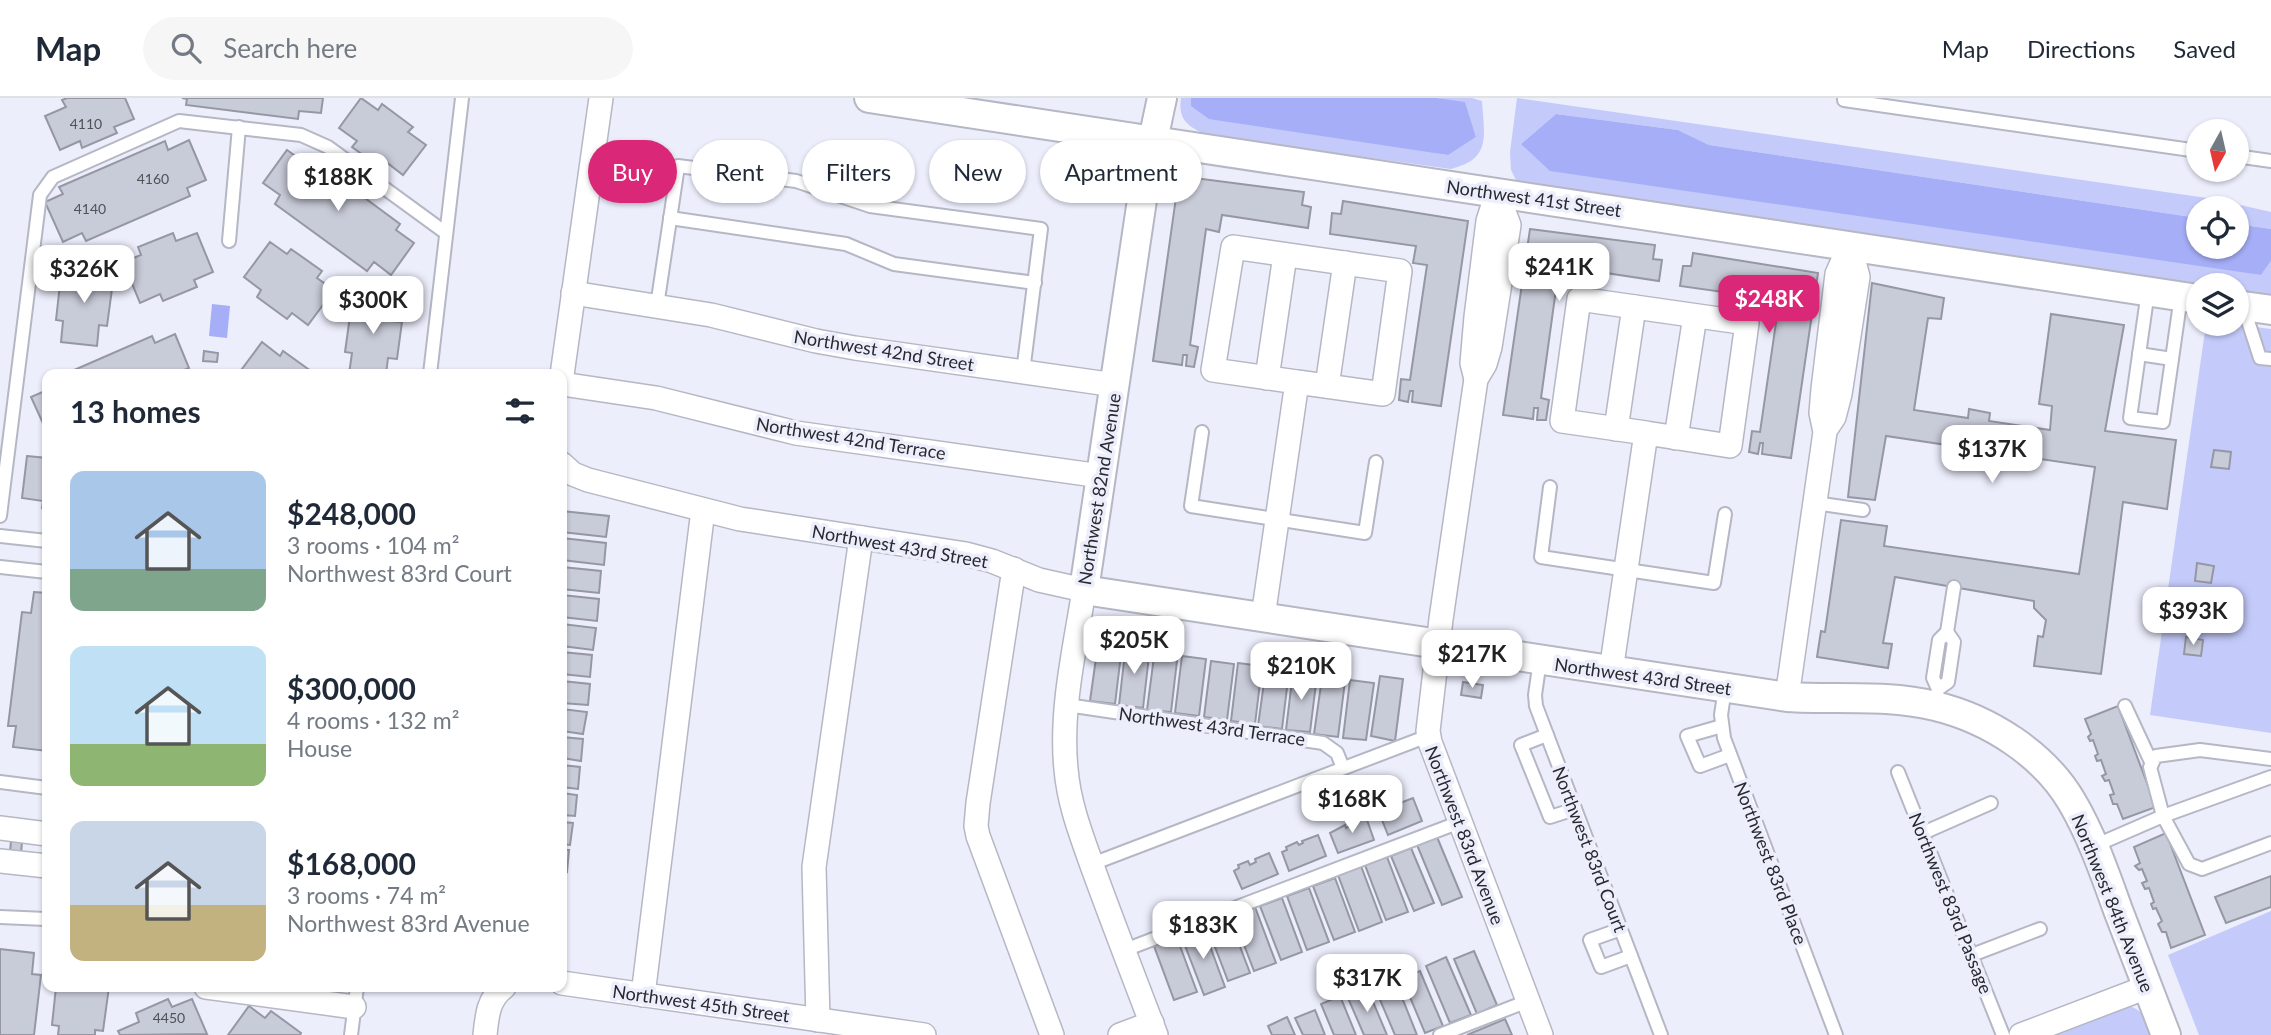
<!DOCTYPE html>
<meta charset="utf-8">
<style>
:root{--surface:#fff;--page:#f6f6f7;--text:#1f2937;--muted:#747a83;--line:#e0e1e3;--accent:#db2777}
body{margin:0;font-family:Lato,sans-serif;background:var(--page);color:var(--text);height:100vh;display:flex;flex-direction:column;font-size:26px;white-space:nowrap}
*{box-sizing:border-box;margin:0}
p{font-size:23px;color:var(--muted)}
.icon{flex:none;width:38px;height:38px;fill:none;stroke:currentColor;stroke-width:2;stroke-linecap:round;stroke-linejoin:round}
.map{position:relative;flex:1;overflow:hidden}
.drawer{position:absolute;left:42px;top:271px;width:525px;height:623px;display:flex;flex-direction:column;background:var(--surface);border-radius:14px;box-shadow:0 2px 5px #0004}
.drawer>*{flex:none}
.guide{position:absolute;left:588px;top:42px;width:665px;height:63px;display:flex;gap:14px}
.needle{width:46px;rotate:188deg}
.fabs{position:absolute;left:2186px;top:21px;display:grid;gap:14px}
.fabs a{display:grid;place-items:center;width:63px;height:63px;border-radius:50%;background:var(--surface);box-shadow:0 2px 5px #0004;font-size:35px}
.price{position:absolute;translate:-50% -60px;padding:0 16px;border-radius:14px;background:#fff;color:#222;font-size:23px;line-height:46px;filter:drop-shadow(0 2px 4px #0008)}
.price::after{content:'';position:absolute;left:50%;top:42px;width:21px;height:16px;margin-left:-10px;background:inherit;clip-path:polygon(0 0,100% 0,50% 100%)}
.price.active{background:var(--accent);color:#fff}
ul{padding:0;list-style:none}
li{display:flex;align-items:center;gap:21px;height:175px;padding:0 28px}
li span{display:grid;place-items:center;flex:none;width:196px;height:140px;border-radius:14px;color:#555}
li>.icon{margin-inline-start:auto}
span .icon{width:84px;height:84px;fill:#fffc;stroke-width:1}
li b{font-size:30px}
h2{display:flex;justify-content:space-between;align-items:center;height:84px;padding:0 28px;font-size:30px}
.tag{padding:0 24px;border-radius:32px;background:var(--surface);box-shadow:0 2px 5px #0004;font-size:24px;line-height:63px}
.tag.active{background:var(--accent);color:#fff}
header{display:flex;align-items:center;gap:42px;box-sizing:border-box;height:98px;padding:0 35px;background:var(--surface);border-bottom:2px solid var(--line)}
header strong{font-size:33px}
nav{display:flex;gap:38px;margin-inline-start:auto;font-size:24px}
.search{width:490px;height:63px;background:var(--page);display:flex;align-items:center;gap:18px;box-sizing:border-box;padding:0 24px;border-radius:38px;color:var(--muted);font-size:26px}
.map>svg:first-child{display:block}
</style>
<header>
<strong>Map</strong>
<div class="search"><svg class="icon" aria-label="search" viewBox="0 0 24 24"><circle cx="10" cy="10" r="6"/><path d="M15 15l6 6"/></svg>Search here</div>
<nav><a>Map</a><a>Directions</a><a>Saved</a></nav>
</header>
<div class="map">
<svg width="2271" height="937" viewBox="0 0 2271 937">
<rect width="100%" height="100%" fill="#eceefc"/>
<g fill="#c4cbfa">
<path d="M1181,0H1191V8L1447,57L1476,39L1465,5L1437,0H1472L1482,3C1484,38 1492,61 1451,71L1205,37C1187,27 1178,22 1181,0Z"/>
<polygon points="1517,0 2214,101 2271,114 2271,131 2237,126 2236,110 2198,110 2198,120 1709,47 1678,32 1556,16 1521,46 2261,177 2271,163 2271,197 2267,200 2237,199 2236,187 2198,187 1518,86 1511,72 1510,54"/>
<polygon points="2206,226 2234,226 2271,231 2271,635 2150,617"/>
<polygon points="2271,813 2271,937 2199,937 2168,857"/>
<path d="M2129,908C2144,912 2147,924 2150,937H2043L2117,910Z"/>
</g>
<g fill="#a5aef7">
<polygon points="1191,0 1437,0 1465,4 1476,39 1448,57 1209,21 1191,8"/>
<polygon points="1556,16 1678,32 1709,47 2198,120 2198,149 2236,149 2237,126 2271,131 2271,163 2261,177 1550,73 1521,46"/>
<polygon points="212,206 230,208 227,240 209,238"/>
</g>
<g fill="#c8cbd8" stroke="#9597a4" stroke-width="2">
<polygon points="67,0 125,0 134,21 114,29 117,35 82,50 80,43 60,52 45,18 66,9 62,2"/>
<polygon points="182,0 323,0 321,15 299,13 298,21 186,7 187,1"/>
<polygon points="361,0 378,12 382,6 413,29 408,34 426,47 403,77 386,64 381,70 352,49 357,43 339,30"/>
<polygon points="189,42 206,82 187,90 190,98 86,143 82,135 63,144 45,104 63,96 59,89 165,43 168,52"/>
<polygon points="287,52 304,64 308,58 400,126 396,132 414,145 391,177 374,164 367,173 275,106 280,97 263,85"/>
<polygon points="1179,78 1304,94 1302,107 1311,109 1308,130 1222,117 1219,134 1206,131 1190,247 1198,249 1194,269 1186,268 1187,257 1183,257 1182,267 1153,263"/>
<polygon points="1343,103 1468,123 1441,308 1412,304 1413,293 1410,293 1408,304 1399,302 1401,281 1410,282 1427,167 1413,165 1416,148 1330,136 1332,115 1341,116"/>
<polygon points="1530,131 1655,147 1653,161 1662,162 1659,183 1573,170 1570,187 1557,184 1541,300 1549,302 1546,322 1537,322 1538,310 1534,310 1533,321 1503,317"/>
<polygon points="173,135 176,143 197,135 213,174 194,182 197,189 163,203 160,196 140,205 123,164 141,157 138,149"/>
<polygon points="270,144 287,156 291,151 322,173 317,180 334,192 308,227 292,215 287,221 257,199 261,192 244,179"/>
<polygon points="1693,155 1818,175 1791,360 1762,356 1763,345 1760,345 1758,356 1749,354 1752,333 1760,334 1777,218 1763,217 1766,200 1680,188 1683,168 1691,168"/>
<polygon points="70,165 106,169 104,190 112,191 107,228 99,227 97,248 61,244 63,223 56,222 60,186 68,187"/>
<polygon points="1872,185 1944,200 1941,221 1928,220 1914,312 1968,320 1969,311 1990,315 1989,323 2050,332 2052,308 2039,306 2051,216 2124,227 2105,333 2176,342 2167,411 2123,404 2101,576 2034,568 2038,538 2043,539 2046,522 2034,510 2034,503 1895,479 1883,545 1892,546 1888,570 1817,559 1821,533 1825,534 1841,422 1887,428 1884,448 2079,476 2095,369 1886,338 1875,402 1848,399"/>
<polygon points="359,197 395,202 392,223 402,224 397,261 388,260 386,276 349,276 352,255 345,254 350,218 356,219"/>
<polygon points="175,236 189,270 174,276 65,276 152,238 155,245"/>
<polygon points="262,244 280,258 283,253 315,276 241,276 239,275"/>
<polygon points="204,253 218,255 217,264 203,263"/>
<polygon points="47,292 47,332 46,332 31,299"/>
<polygon points="2214,352 2231,354 2229,371 2211,369"/>
<polygon points="27,358 47,360 47,411 42,410 43,403 22,400"/>
<polygon points="562,413 609,418 606,439 562,434"/>
<polygon points="562,440 606,445 604,467 562,462"/>
<polygon points="2197,465 2214,468 2211,485 2195,483"/>
<polygon points="562,469 601,473 599,495 562,491"/>
<polygon points="34,494 47,495 47,653 13,649 16,628 8,628 22,514 31,515"/>
<polygon points="562,497 599,501 597,523 562,519"/>
<polygon points="562,526 596,530 593,552 562,548"/>
<polygon points="2186,539 2203,542 2201,558 2184,556"/>
<polygon points="1098,546 1122,548 1115,606 1090,603"/>
<polygon points="1126,546 1150,549 1143,610 1119,607"/>
<polygon points="1155,551 1178,554 1171,614 1147,612"/>
<polygon points="562,554 592,557 590,579 562,576"/>
<polygon points="1182,558 1206,561 1199,618 1175,615"/>
<polygon points="1211,563 1234,566 1227,622 1204,619"/>
<polygon points="1238,565 1262,568 1255,626 1231,623"/>
<polygon points="1266,570 1289,573 1282,631 1258,628"/>
<polygon points="1293,574 1317,577 1310,634 1286,632"/>
<polygon points="1380,578 1403,581 1395,643 1371,638"/>
<polygon points="1322,580 1345,583 1338,639 1314,636"/>
<polygon points="1350,582 1374,585 1366,642 1343,640"/>
<polygon points="562,583 590,586 588,607 562,605"/>
<polygon points="1463,584 1483,587 1481,600 1461,597"/>
<polygon points="2118,608 2156,709 2123,721 2117,706 2113,706 2110,697 2114,696 2109,682 2105,683 2102,678 2106,676 2101,662 2097,663 2095,658 2098,656 2093,642 2090,643 2088,639 2091,636 2085,621"/>
<polygon points="562,611 587,614 583,636 562,633"/>
<polygon points="562,639 583,641 581,663 562,660"/>
<polygon points="562,667 580,669 578,691 562,689"/>
<polygon points="562,695 577,697 575,718 562,717"/>
<polygon points="1413,700 1422,723 1388,737 1380,717 1393,712 1392,708"/>
<polygon points="1366,719 1374,742 1338,755 1330,735 1345,727 1346,730 1352,727 1351,724"/>
<polygon points="562,724 573,725 570,747 562,746"/>
<polygon points="2166,735 2205,837 2171,850 2166,834 2162,834 2158,826 2162,823 2156,810 2153,811 2151,806 2154,804 2149,790 2145,791 2142,785 2147,783 2142,771 2139,772 2135,768 2140,765 2134,749"/>
<polygon points="1318,737 1326,758 1289,773 1282,754 1287,752 1286,749 1297,744 1299,747 1303,745 1302,743"/>
<polygon points="1437,739 1462,799 1442,807 1417,747"/>
<polygon points="11,743 22,744 21,756 10,754"/>
<polygon points="1411,750 1434,805 1414,813 1391,758"/>
<polygon points="562,752 569,752 567,774 562,773"/>
<polygon points="1269,755 1278,776 1242,791 1234,773 1239,770 1238,767 1248,763 1250,767 1256,764 1255,761"/>
<polygon points="1387,759 1408,814 1386,822 1365,767"/>
<polygon points="1361,768 1382,824 1359,833 1338,777"/>
<polygon points="2271,778 2271,809 2226,825 2215,799"/>
<polygon points="1335,780 1355,834 1334,842 1313,788"/>
<polygon points="1309,790 1329,844 1307,852 1287,798"/>
<polygon points="1282,800 1302,854 1281,862 1260,808"/>
<polygon points="1255,809 1276,865 1254,873 1233,818"/>
<polygon points="1229,820 1250,875 1228,883 1207,828"/>
<polygon points="1203,829 1225,889 1204,897 1181,837"/>
<polygon points="1177,840 1197,894 1174,902 1154,848"/>
<polygon points="0,851 34,855 32,876 41,877 34,937 0,937"/>
<polygon points="1474,853 1497,907 1477,916 1454,861"/>
<polygon points="1446,859 1471,917 1450,925 1426,868"/>
<polygon points="1420,873 1443,928 1425,935 1402,880"/>
<polygon points="1395,882 1417,937 1395,937 1375,890"/>
<polygon points="56,889 109,889 103,933 95,932 95,937 58,937 59,928 52,927"/>
<polygon points="281,889 338,889 337,896"/>
<polygon points="1368,892 1387,937 1364,937 1348,900"/>
<polygon points="1340,898 1356,937 1334,937 1321,906"/>
<polygon points="168,901 172,909 192,901 207,936 120,937 118,933 139,924 136,915"/>
<polygon points="249,908 265,920 271,913 301,935 300,937 228,937"/>
<polygon points="1315,912 1325,937 1303,937 1295,920"/>
<polygon points="1287,919 1295,937 1272,937 1268,928"/>
<polygon points="1505,921 1512,937 1467,937"/>
</g>
<g fill="none" stroke-linecap="round" stroke-linejoin="round">
<g stroke="#b5b7c4" stroke-width="16">
<g id="service">
<polyline points="1844,0 1844,2 2198,53"/>
<polyline points="2236,58 2271,63"/>
<polyline points="670,120 846,146 894,166 1035,185"/>
<polyline points="229,143 239,29"/>
<polyline points="2148,193 2130,320 2163,324 2181,198"/>
<polyline points="657,208 678,68 796,83 870,108 1041,131 1023,274"/>
<polyline points="2250,209 2248,223 2260,260 2271,261"/>
<polyline points="2139,256 2172,261"/>
<polyline points="430,276 462,0"/>
<polyline points="1202,334 1191,408 1365,435 1376,364"/>
<polyline points="1550,389 1541,459 1714,485 1725,416"/>
<polyline points="1815,405 1863,412"/>
<polyline points="0,418 40,97 53,79 179,23 301,37 328,49 446,135"/>
<polyline points="0,438 47,443"/>
<polyline points="0,469 47,474"/>
<polyline points="1947,534 1954,489"/>
<polyline points="1540,562 1535,597 1536,608 1661,937"/>
<polyline points="1725,590 1721,617 1724,640 1836,937"/>
<polyline points="1067,607 1323,645 1337,655 1343,670"/>
<polyline points="1935,608 1938,591 1933,580 1939,542 1947,534 1954,544 1948,584 1938,591"/>
<polyline points="2125,608 2152,666"/>
<polyline points="1722,628 1687,638 1700,668 1730,657"/>
<polyline points="1547,637 1521,647 1550,719 1575,711"/>
<polyline points="2271,661 2200,652 2156,658 2150,669 2163,718 2189,766 2202,771 2271,745"/>
<polyline points="1898,674 2003,937"/>
<polyline points="0,684 47,690"/>
<polyline points="1923,735 1991,705"/>
<polyline points="2094,748 2163,718 2271,679"/>
<polyline points="1092,766 1428,638"/>
<polyline points="0,819 46,821"/>
<polyline points="1621,831 1590,842 1601,869 1631,858"/>
<polyline points="1122,853 1460,724"/>
<polyline points="1972,857 2040,831"/>
<polyline points="351,937 357,889"/>
<polyline points="1440,937 1528,903"/>
</g>
</g>
<g stroke="#b5b7c4" stroke-width="26">
<g id="minor">
<polyline points="1497,95 1509,127 1490,249 1485,266 1476,281 1441,521 1428,633 1430,644 1541,937"/>
<polyline points="573,195 711,217 816,243 855,250 1115,287"/>
<polyline points="562,277 601,0"/>
<polyline points="1267,280 1285,157"/>
<polyline points="1476,281 1472,265 1476,219 1488,123 1497,95"/>
<polyline points="562,286 656,300 796,335 1101,378"/>
<polyline points="1327,288 1345,165"/>
<polyline points="1828,328 1834,319 1840,296 1858,179 1850,147"/>
<polyline points="1616,331 1634,209"/>
<polyline points="1676,340 1695,218"/>
<path d="M562,366L573,376L588,382L740,421L966,456L992,463L1039,482L1084,492C1075,550 1060,612 1066,671C1069,707 1082,739 1094,773C1114,828 1135,882 1156,937"/>
<polyline points="1014,471 978,705 976,728 978,738 1052,937"/>
<polyline points="1263,519 1297,284 1213,272 1233,149 1400,173 1383,296 1297,284"/>
<polyline points="1611,573 1646,335 1562,323 1579,201 1747,225 1730,348 1646,335"/>
<polyline points="1787,599 1825,334 1821,315 1823,291 1837,176 1850,147"/>
<polyline points="0,730 47,736"/>
<polyline points="0,763 47,768"/>
<polyline points="562,885 924,937"/>
<polyline points="206,889 354,909"/>
<polyline points="643,897 703,412"/>
<polyline points="818,922 814,769 861,440"/>
<path d="M485,937C487,918 488,901 504,889"/>
<polyline points="1120,937 1152,925"/>
<polyline points="2021,937 2147,889"/>
</g>
</g>
<g stroke="#b5b7c4" stroke-width="32">
<g id="tertiary">
<polyline points="869,0 2198,201"/>
<path d="M1162,0L1146,75L1084,492L1787,599C1837,602 1886,596 1935,608C1989,621 2044,656 2072,704C2092,738 2105,776 2118,812C2134,854 2150,895 2166,937"/>
<polyline points="2236,207 2271,212"/>
</g>
</g>
<use href="#service" stroke="#fff" stroke-width="12"/>
<use href="#minor" stroke="#fff" stroke-width="23"/>
<use href="#tertiary" stroke="#fff" stroke-width="28"/>
</g>
<g text-anchor="middle" dominant-baseline="central" stroke-width="7" stroke-linejoin="round" paint-order="stroke">
<g font-size="14" fill="#505258">
<text x="86" y="25">4110</text>
<text x="153" y="80">4160</text>
<text x="90" y="110">4140</text>
<text x="169" y="919">4450</text>
</g>
<g font-size="18" fill="#28292e" stroke="#eceefc">
<text transform="translate(1534 100) rotate(8)">Northwest 41st Street</text>
<text transform="translate(884 252) rotate(9)">Northwest 42nd Street</text>
<text transform="translate(851 340) rotate(9)">Northwest 42nd Terrace</text>
<text transform="translate(1099 391) rotate(-81)">Northwest 82nd Avenue</text>
<text transform="translate(900 448) rotate(10)">Northwest 43rd Street</text>
<text transform="translate(1643 578) rotate(8)">Northwest 43rd Street</text>
<text transform="translate(1212 628) rotate(8)">Northwest 43rd Terrace</text>
<text transform="translate(1465 737) rotate(69)">Northwest 83rd Avenue</text>
<text transform="translate(1590 751) rotate(69)">Northwest 83rd Court</text>
<text transform="translate(1771 765) rotate(69)">Northwest 83rd Place</text>
<text transform="translate(1951 805) rotate(68)">Northwest 83rd Passage</text>
<text transform="translate(2113 805) rotate(68)">Northwest 84th Avenue</text>
<text transform="translate(701 905) rotate(8)">Northwest 45th Street</text>
</g>
</g>
</svg>
<div class="fabs">
<a><svg class="needle" viewBox="-14 -14 28 28"><path d="M0-13l5 13h-10z" fill="#e53935"/><path d="M0 13l5-13h-10z" fill="#747a83"/></svg></a>
<a><svg class="icon" aria-label="locate" viewBox="0 0 24 24"><circle cx="12" cy="12" r="6"/><path d="M12 2v4M12 18v4M2 12h4M18 12h4"/></svg></a>
<a><svg class="icon" aria-label="layers" viewBox="0 0 24 24"><path d="M12 4l9 5-9 5-9-5zM3 14l9 5 9-5"/></svg></a>
</div>
<b class="price" style="left:338px;top:115px">$188K</b>
<b class="price" style="left:1559px;top:205px">$241K</b>
<b class="price" style="left:84px;top:207px">$326K</b>
<b class="price active" style="left:1769px;top:237px">$248K</b>
<b class="price" style="left:373px;top:238px">$300K</b>
<b class="price" style="left:1992px;top:387px">$137K</b>
<b class="price" style="left:2193px;top:549px">$393K</b>
<b class="price" style="left:1134px;top:578px">$205K</b>
<b class="price" style="left:1472px;top:592px">$217K</b>
<b class="price" style="left:1301px;top:604px">$210K</b>
<b class="price" style="left:1352px;top:737px">$168K</b>
<b class="price" style="left:1203px;top:863px">$183K</b>
<b class="price" style="left:1367px;top:916px">$317K</b>
<div class="guide">
<a class="tag active">Buy</a>
<a class="tag">Rent</a>
<a class="tag">Filters</a>
<a class="tag">New</a>
<a class="tag">Apartment</a>
</div>
<section class="drawer">
<h2>13 homes<svg class="icon" aria-label="filters" viewBox="0 0 24 24"><path d="M4 7h16M4 17h16"/><circle cx="9" cy="7" r="2"/><circle cx="15" cy="17" r="2"/></svg></h2>
<ul>
<li><span style="background:linear-gradient(#a9c7e8 70%,#7fa58c 0)"><svg class="icon" aria-label="home" viewBox="0 0 24 24"><path d="M3 11l9-7 9 7M6 9v11h12V9"/></svg></span><div><b>$248,000</b><p>3 rooms · 104 m²</p><p>Northwest 83rd Court</p></div></li>
<li><span style="background:linear-gradient(#bfe0f5 70%,#8fb573 0)"><svg class="icon" aria-label="home" viewBox="0 0 24 24"><path d="M3 11l9-7 9 7M6 9v11h12V9"/></svg></span><div><b>$300,000</b><p>4 rooms · 132 m²</p><p>House</p></div></li>
<li><span style="background:linear-gradient(#c9d6e8 60%,#c2b280 0)"><svg class="icon" aria-label="home" viewBox="0 0 24 24"><path d="M3 11l9-7 9 7M6 9v11h12V9"/></svg></span><div><b>$168,000</b><p>3 rooms · 74 m²</p><p>Northwest 83rd Avenue</p></div></li>
</ul>
</section>
</div>
